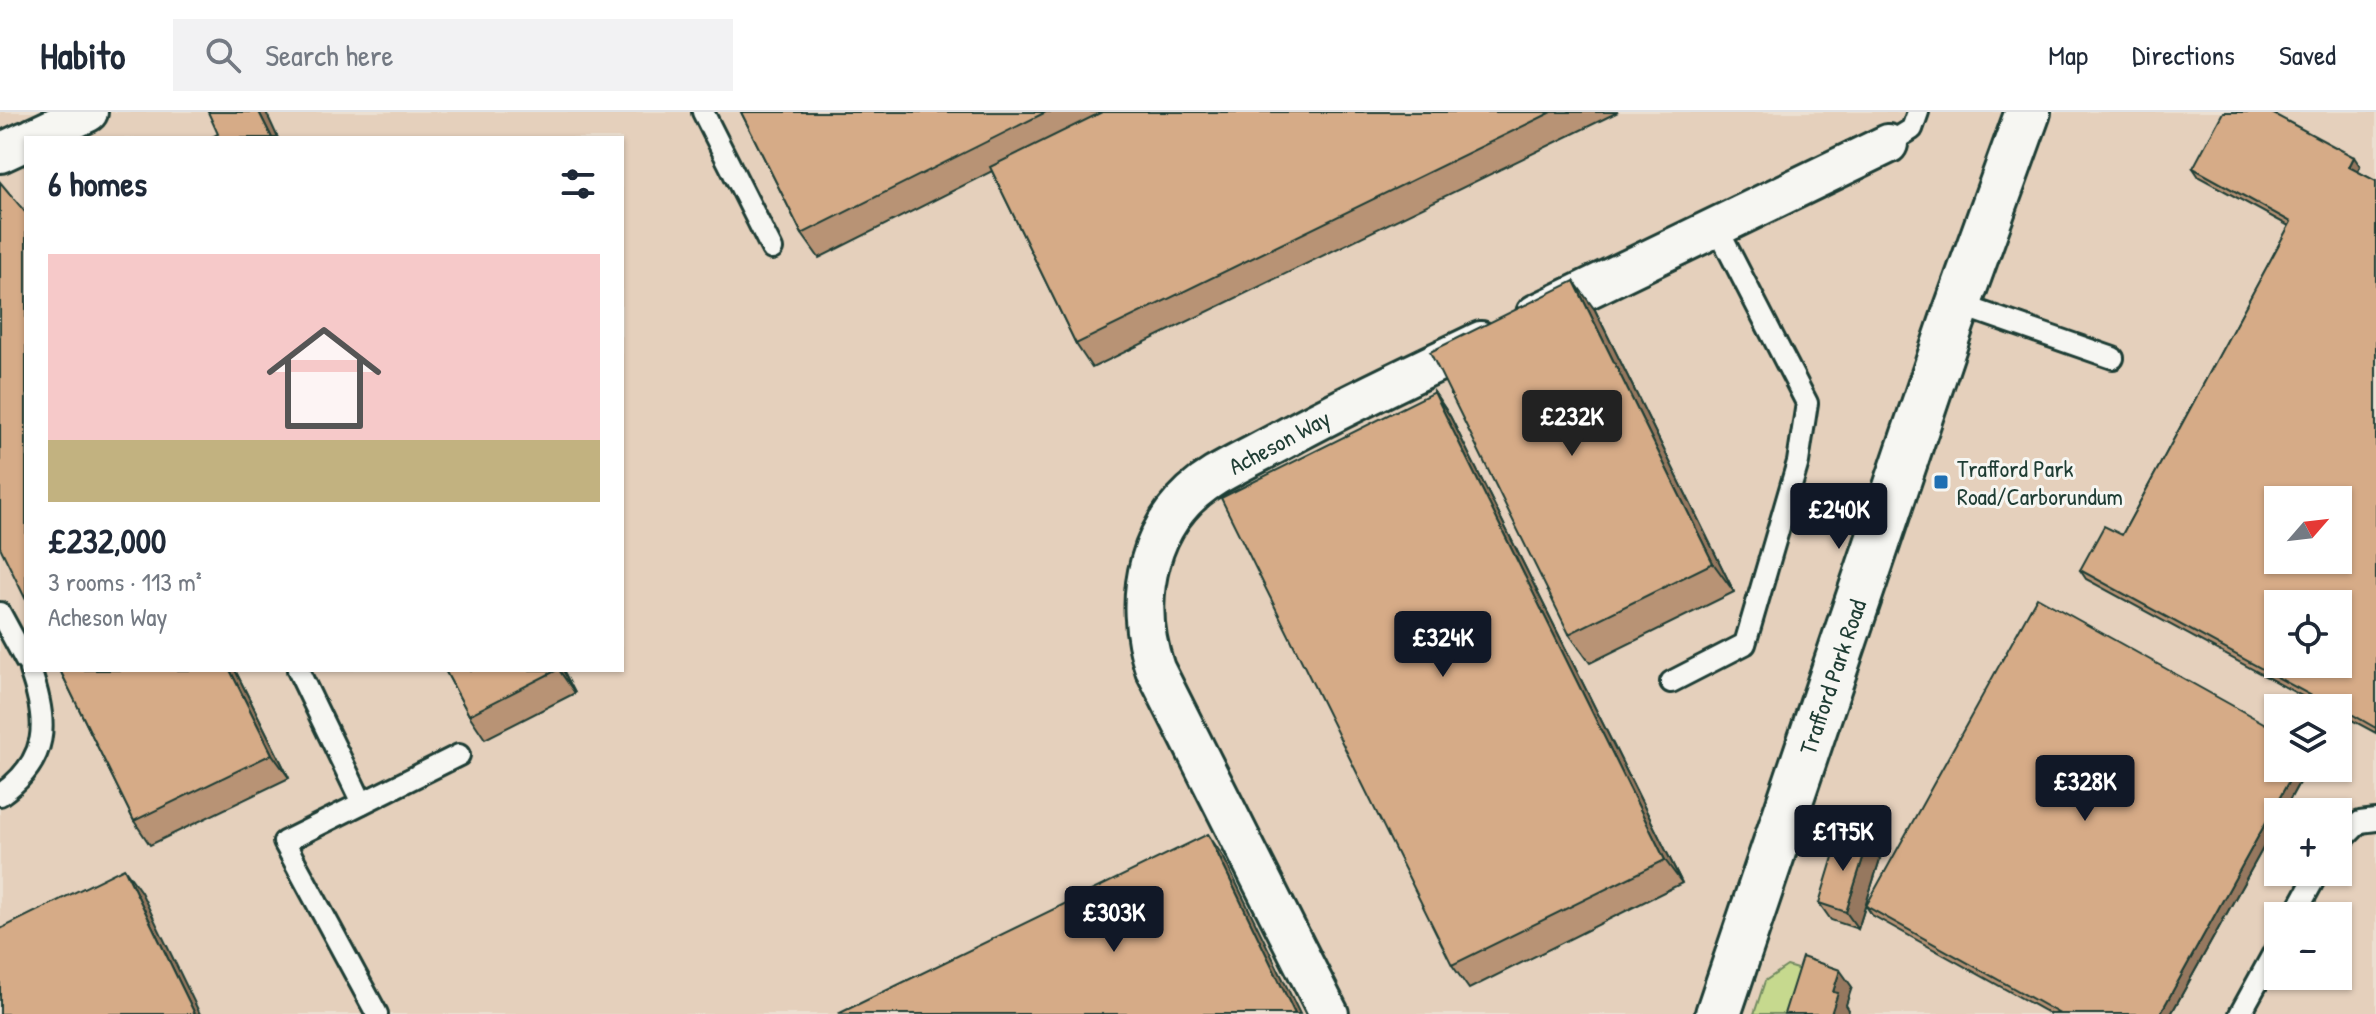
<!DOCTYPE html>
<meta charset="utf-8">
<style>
:root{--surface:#fff;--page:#f2f2f3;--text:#1f2937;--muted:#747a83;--line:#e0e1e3;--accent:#111827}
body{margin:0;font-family:"Patrick Hand",sans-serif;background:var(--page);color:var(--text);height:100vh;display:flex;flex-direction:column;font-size:30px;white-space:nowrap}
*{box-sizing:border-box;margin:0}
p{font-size:26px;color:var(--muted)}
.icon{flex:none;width:44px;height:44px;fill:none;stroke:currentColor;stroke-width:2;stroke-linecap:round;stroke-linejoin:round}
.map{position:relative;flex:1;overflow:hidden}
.side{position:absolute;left:24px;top:24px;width:600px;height:536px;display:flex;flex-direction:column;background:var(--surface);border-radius:0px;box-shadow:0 2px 6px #0004}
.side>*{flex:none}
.needle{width:52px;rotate:62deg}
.buttons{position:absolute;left:2264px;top:374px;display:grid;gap:16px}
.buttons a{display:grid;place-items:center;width:88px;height:88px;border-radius:0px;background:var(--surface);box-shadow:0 2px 6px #0004;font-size:40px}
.price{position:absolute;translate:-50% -68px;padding:0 18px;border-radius:8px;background:var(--accent);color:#fff;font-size:26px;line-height:52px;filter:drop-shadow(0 2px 4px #0008)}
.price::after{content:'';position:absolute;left:50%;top:48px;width:24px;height:18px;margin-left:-12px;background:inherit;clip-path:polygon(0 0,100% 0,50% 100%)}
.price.current{background:#222;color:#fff}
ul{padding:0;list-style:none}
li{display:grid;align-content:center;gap:16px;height:424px;padding:0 24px}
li+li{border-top:2px solid var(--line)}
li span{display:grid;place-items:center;height:248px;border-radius:0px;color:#555}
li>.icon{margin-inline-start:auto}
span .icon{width:144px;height:144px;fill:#fffc;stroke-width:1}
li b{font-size:34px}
h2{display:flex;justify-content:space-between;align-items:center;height:96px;padding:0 24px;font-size:34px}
header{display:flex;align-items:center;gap:48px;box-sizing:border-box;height:112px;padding:0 40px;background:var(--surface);border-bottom:2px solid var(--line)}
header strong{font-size:38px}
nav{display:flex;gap:44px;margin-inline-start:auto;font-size:28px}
.search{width:560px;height:72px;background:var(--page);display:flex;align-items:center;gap:20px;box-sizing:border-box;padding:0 28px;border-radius:0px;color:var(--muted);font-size:30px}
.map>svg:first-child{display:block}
</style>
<header>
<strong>Habito</strong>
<div class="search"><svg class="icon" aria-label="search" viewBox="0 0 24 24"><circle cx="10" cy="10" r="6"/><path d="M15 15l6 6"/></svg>Search here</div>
<nav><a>Map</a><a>Directions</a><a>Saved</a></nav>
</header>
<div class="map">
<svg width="2376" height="902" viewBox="0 0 2376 902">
<rect width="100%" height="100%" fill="#ece0d2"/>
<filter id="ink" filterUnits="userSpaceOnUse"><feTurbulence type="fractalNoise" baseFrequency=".0125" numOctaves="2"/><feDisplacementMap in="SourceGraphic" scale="16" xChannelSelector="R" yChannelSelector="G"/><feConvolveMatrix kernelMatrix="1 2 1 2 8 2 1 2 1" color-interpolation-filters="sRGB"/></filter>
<g filter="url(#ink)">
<path fill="#e5d0bc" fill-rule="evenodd" d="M0,0H2376V902H0ZM26,26H622V558H26ZM2278,388H2338V448H2278ZM2278,492H2338V552H2278ZM2278,596H2338V656H2278ZM2278,700H2338V760H2278ZM2278,804H2338V864H2278Z"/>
<polygon fill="#c6d98e" stroke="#728b61" stroke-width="2" points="1787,854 1813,862 1801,902 1754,902 1765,869"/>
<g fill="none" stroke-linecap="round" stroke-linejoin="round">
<g stroke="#1f3d34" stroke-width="26">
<g id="lane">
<polyline points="703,0 772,137"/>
<polyline points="1888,32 1912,17 1918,0"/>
<polyline points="1958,192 2113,246"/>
<polyline points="0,501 26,549"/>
<polyline points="298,558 362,691"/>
<polyline points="1671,570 1745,532 1798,350 1807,291 1716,114"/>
<path d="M0,683C49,648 49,611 30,558"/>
<polyline points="2338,732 2360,710 2376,708"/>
<polyline points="2294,804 2318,760"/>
<polyline points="377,902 284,730 459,643"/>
<polyline points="2240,902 2278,833"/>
</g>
</g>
<g stroke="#1f3d34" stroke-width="44">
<g id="street">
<polyline points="33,26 88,0"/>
<polyline points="0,41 26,29"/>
<polyline points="1536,202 1888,32"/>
<path id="s1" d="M1329,902L1155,557C1131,487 1147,405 1215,364C1241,349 1269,336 1295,321C1356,288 1419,259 1481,229"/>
</g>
</g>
<g stroke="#1f3d34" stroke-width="50">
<g id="secondary">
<path id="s2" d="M1718,902L1952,210L2028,0"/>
</g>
</g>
<use href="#lane" stroke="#f6f6f2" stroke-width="20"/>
<use href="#street" stroke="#f6f6f2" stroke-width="38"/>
<use href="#secondary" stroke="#f6f6f2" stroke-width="44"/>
</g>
<g fill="#b89374" stroke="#1f3d34" stroke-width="2">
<polygon points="741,0 1618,0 1092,256 1076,232 992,59 819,146 802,122"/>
<polygon points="2360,54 2358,60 2376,69 2376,621 2352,608 2351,610 2338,603 2338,596 2324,596 2086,467 2080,458 2122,423 2289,114 2199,65 2193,56"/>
<polygon points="1595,198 1734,480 1590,551 1569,522"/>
<polygon points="1434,280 1450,304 1682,771 1469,877 1452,853"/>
<polygon points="60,558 235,558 289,666 150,733 134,709"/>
<polygon points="445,558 563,558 575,581 485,627 469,603"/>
<polygon points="2307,656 2283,700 2278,700 2278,709 2171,902 2050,902 1872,803 1866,794"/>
<polygon points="1880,747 1858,817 1831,808 1819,791"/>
</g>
<g fill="#96785e" stroke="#1f3d34" stroke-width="2">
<polygon points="259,0 266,0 278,26 272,26"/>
<polygon points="2354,45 2360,54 2356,64 2349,55"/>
<polygon points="1574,169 1595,198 1734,480 1713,451"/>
<polygon points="1434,280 1450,304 1682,771 1665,748"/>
<polygon points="230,558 235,558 289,666 272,642"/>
<polygon points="559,558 563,558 575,581"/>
<polygon points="2346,599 2352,608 2351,610 2345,602"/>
<polygon points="2296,656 2307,656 2283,700 2278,700 2278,709 2171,902 2160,902"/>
<polygon points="1208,722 1224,746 1300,902 1295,902"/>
<polygon points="1868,730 1880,747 1858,817 1846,800"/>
<polygon points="124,756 141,780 200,902 195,902"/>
<polygon points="1840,858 1852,875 1846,893 1849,898 1848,902 1831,902 1833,880"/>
</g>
<g fill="#d6ab87" stroke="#1f3d34" stroke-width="2" fill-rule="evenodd">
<polygon points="208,0 259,0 272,26 210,26 218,22"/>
<polygon points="741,0 1046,0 802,122"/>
<polygon points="1102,0 1552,0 1076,232 990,55"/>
<path d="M2223,0H2270L2354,45L2349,55L2376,69V616L2346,599L2345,602L2338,598V596H2334L2080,458L2104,414L2122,423L2291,110L2193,56ZM2278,388H2338V448H2278ZM2278,492H2338V552H2278Z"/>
<polygon points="0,70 26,101 26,488 0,435"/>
<polygon points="1574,169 1713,451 1569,522 1430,240"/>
<polygon points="1434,280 1665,748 1452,853 1221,386"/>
<polygon points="2037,485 2278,619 2278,656 2296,656 2160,902 2060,902 1866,794"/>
<polygon points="60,558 230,558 272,642 134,709"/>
<polygon points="445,558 557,558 469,603"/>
<polygon points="1208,722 1295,902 838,902"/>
<polygon points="1840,722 1868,730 1846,800 1819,791"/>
<polygon points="124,756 195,902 0,902 0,817"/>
<polygon points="1802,845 1840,858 1833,880 1838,881 1831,902 1784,902"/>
</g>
</g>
<rect fill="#1f6fb2" stroke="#f6f6f2" stroke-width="3" x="1933" y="362" width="16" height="16" rx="4"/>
<g text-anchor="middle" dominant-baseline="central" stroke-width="6" stroke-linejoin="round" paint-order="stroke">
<g font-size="24" fill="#1f3d34" stroke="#f6f6f2">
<text stroke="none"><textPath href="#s1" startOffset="678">Acheson Way</textPath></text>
<text stroke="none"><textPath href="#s2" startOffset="356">Trafford Park Road</textPath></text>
</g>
<g font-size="24" fill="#1f3d34" stroke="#f6f6f2" text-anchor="start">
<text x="1957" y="356">Trafford Park<tspan x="1957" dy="28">Road/Carborundum</tspan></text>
</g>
</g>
</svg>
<div class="buttons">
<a><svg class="needle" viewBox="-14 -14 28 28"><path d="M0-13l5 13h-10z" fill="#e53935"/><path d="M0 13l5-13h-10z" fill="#747a83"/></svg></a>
<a><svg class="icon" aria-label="locate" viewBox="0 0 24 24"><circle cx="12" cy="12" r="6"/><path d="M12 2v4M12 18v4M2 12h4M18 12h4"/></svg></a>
<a><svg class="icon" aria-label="layers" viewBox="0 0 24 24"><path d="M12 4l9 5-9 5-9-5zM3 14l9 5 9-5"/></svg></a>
<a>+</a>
<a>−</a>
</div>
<b class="price current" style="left:1572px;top:346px">£232K</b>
<b class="price" style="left:1839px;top:439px">£240K</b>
<b class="price" style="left:1443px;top:567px">£324K</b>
<b class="price" style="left:2085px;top:711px">£328K</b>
<b class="price" style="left:1843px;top:761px">£175K</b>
<b class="price" style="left:1114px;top:842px">£303K</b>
<section class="side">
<h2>6 homes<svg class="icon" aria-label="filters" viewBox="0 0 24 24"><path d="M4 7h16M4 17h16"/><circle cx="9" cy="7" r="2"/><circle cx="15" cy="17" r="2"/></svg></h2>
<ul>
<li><span style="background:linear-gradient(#f6c9c9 75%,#c2b280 0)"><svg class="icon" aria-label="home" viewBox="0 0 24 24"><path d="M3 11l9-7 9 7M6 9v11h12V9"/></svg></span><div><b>£232,000</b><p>3 rooms · 113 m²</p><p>Acheson Way</p></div></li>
</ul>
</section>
</div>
